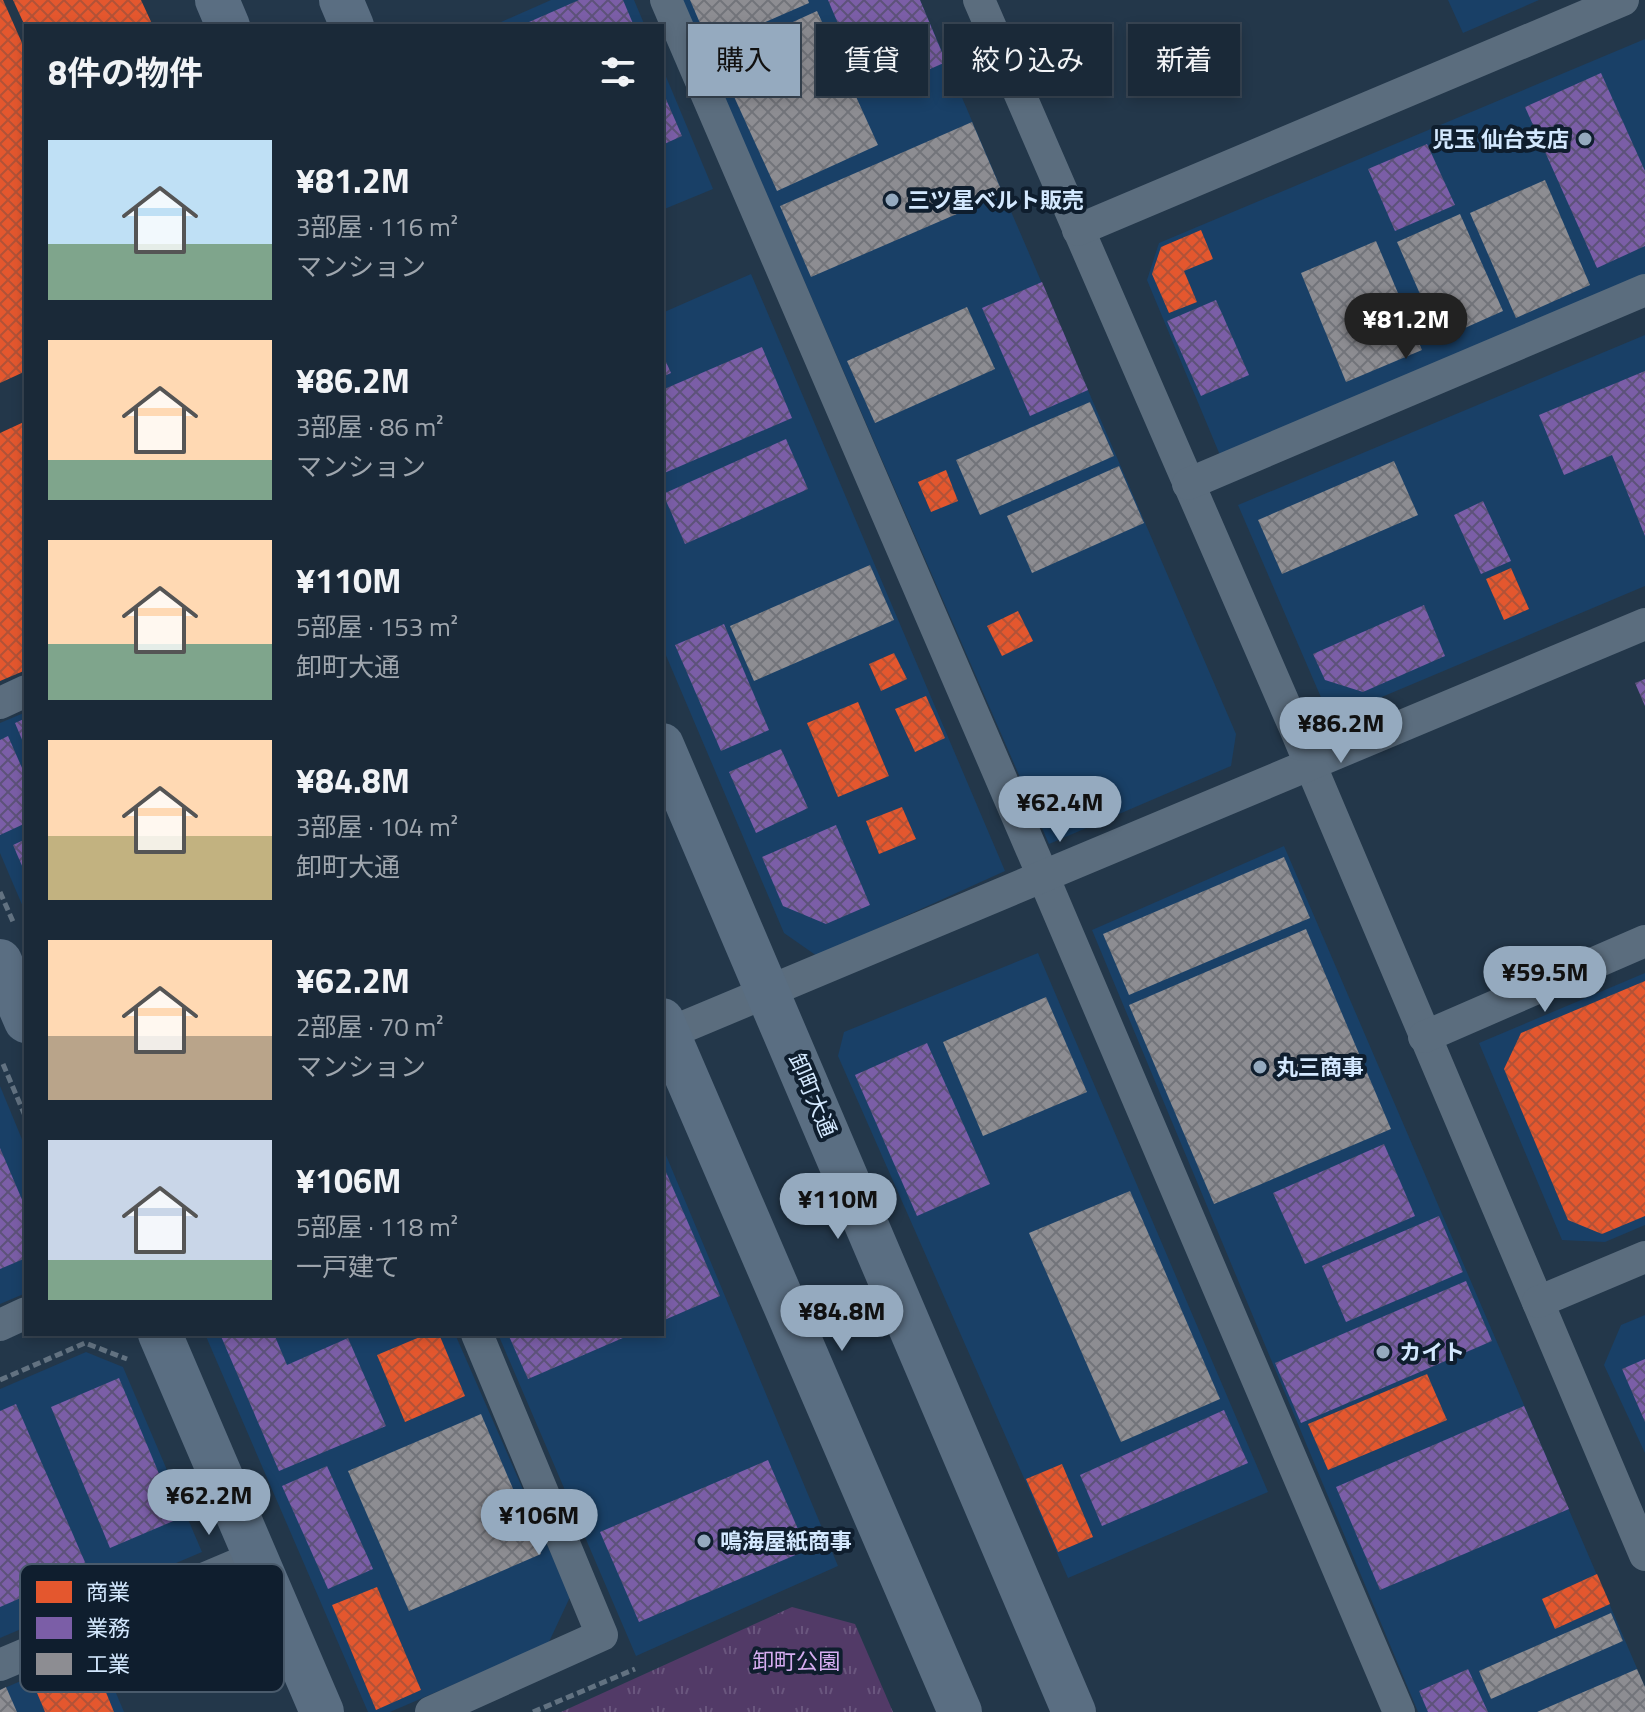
<!DOCTYPE html>
<html lang="ja">
<meta charset="utf-8">
<style>
:root{--surface:#1a2938;--page:#273543;--text:#f1f3f6;--muted:#9fa6ae;--line:#384553;--accent:#95aabf}
body{margin:0;font-family:"Titillium Web","Noto Sans JP",sans-serif;background:var(--page);color:var(--text);height:100vh;display:flex;flex-direction:column;font-size:30px;white-space:nowrap}
*{box-sizing:border-box;margin:0}
p{font-size:26px;color:var(--muted)}
.icon{flex:none;width:44px;height:44px;fill:none;stroke:currentColor;stroke-width:2;stroke-linecap:round;stroke-linejoin:round}
.map{position:relative;flex:1;overflow:hidden}
.details{position:absolute;left:24px;top:24px;width:640px;height:1312px;display:flex;flex-direction:column;background:var(--surface);border-radius:0px;box-shadow:0 4px 12px #0003,0 0 0 2px var(--line)}
.details>*{flex:none}
.guide{position:absolute;left:688px;top:24px;width:760px;height:72px;display:flex;gap:16px}
.price{position:absolute;translate:-50% -68px;padding:0 18px;border-radius:28px;background:var(--accent);color:#111;font-size:26px;line-height:52px;filter:drop-shadow(0 2px 4px #0008)}
.price::after{content:'';position:absolute;left:50%;top:48px;width:24px;height:18px;margin-left:-12px;background:inherit;clip-path:polygon(0 0,100% 0,50% 100%)}
.price.active{background:#222;color:#fff}
ul{padding:0;list-style:none}
li{display:flex;align-items:center;gap:24px;height:200px;padding:0 24px}
li span{display:grid;place-items:center;flex:none;width:224px;height:160px;border-radius:0px;color:#555}
li>.icon{margin-inline-start:auto}
span .icon{width:96px;height:96px;fill:#fffc;stroke-width:1}
li b{font-size:34px}
h2{display:flex;justify-content:space-between;align-items:center;height:96px;padding:0 24px;font-size:34px}
.pill{padding:0 28px;border-radius:0px;background:var(--surface);box-shadow:0 4px 12px #0003,0 0 0 2px var(--line);font-size:28px;line-height:72px}
.pill.active{background:var(--accent);color:#111}
.map>svg:first-child{display:block}
</style>
<div class="map">
<svg width="1645" height="1712" viewBox="0 0 1645 1712">
<defs>
<pattern id="park-tufts" width="24" height="20" patternUnits="userSpaceOnUse" patternTransform="scale(2)"><rect width="24" height="20" fill="#523a67"/><path d="M3 7l-1-3M5 7V3M7 7l1-3M15 17l-1-3M17 17v-4M19 17l1-3" fill="none" stroke="#6a567e"/></pattern>
<pattern id="shops-cross-hatch" width="8" height="8" patternUnits="userSpaceOnUse" patternTransform="scale(2)"><rect width="8" height="8" fill="#e4572e"/><path d="M0 0l8 8M0 8l8-8" fill="none" stroke="#b25237"/></pattern>
<pattern id="offices-cross-hatch" width="8" height="8" patternUnits="userSpaceOnUse" patternTransform="scale(2)"><rect width="8" height="8" fill="#7b5ea7"/><path d="M0 0l8 8M0 8l8-8" fill="none" stroke="#5d527a"/></pattern>
<pattern id="industry-cross-hatch" width="8" height="8" patternUnits="userSpaceOnUse" patternTransform="scale(2)"><rect width="8" height="8" fill="#8d8d92"/><path d="M0 0l8 8M0 8l8-8" fill="none" stroke="#72747a"/></pattern>
</defs>
<rect width="100%" height="100%" fill="#23374a"/>
<g fill="#194067">
<polygon points="551,0 634,0 645,26 492,26"/>
<polygon points="682,0 920,0 1236,734 1231,766 1049,844"/>
<polygon points="1448,0 1539,0 1463,33"/>
<polygon points="1645,39 1645,280 1222,460 1147,280 1159,243"/>
<polygon points="662,67 713,189 662,210"/>
<polygon points="751,274 1005,871 817,956 784,933 662,646 662,313"/>
<polygon points="1645,335 1645,586 1358,707 1323,702 1238,505"/>
<polygon points="26,712 26,914 0,853 0,723"/>
<polygon points="1284,846 1645,1687 1645,1712 1418,1712 1092,930"/>
<polygon points="1038,953 1268,1492 1068,1578 838,1056 844,1032"/>
<polygon points="1645,973 1645,1225 1605,1242 1562,1240 1479,1043"/>
<polygon points="0,1086 26,1149 26,1293 0,1304"/>
<polygon points="663,1148 838,1566 636,1656 498,1334 662,1334"/>
<polygon points="1645,1315 1645,1453 1604,1365 1621,1325"/>
<polygon points="205,1334 455,1334 570,1597 548,1644 390,1712 368,1712"/>
<polygon points="86,1352 123,1367 202,1552 0,1638 0,1389"/>
<polygon points="97,1648 124,1712 0,1712 0,1690"/>
</g>
<polygon fill="url(#park-tufts)" points="792,1607 855,1624 893,1712 561,1712"/>
<g fill="url(#shops-cross-hatch)">
<polygon points="0,0 3,0 26,52 26,371 0,383"/>
<polygon points="13,0 141,0 153,26 25,26"/>
<polygon points="1201,230 1213,259 1184,271 1197,302 1169,313 1152,274 1161,247"/>
<polygon points="26,421 26,670 0,681 0,433"/>
<polygon points="946,470 958,501 931,512 918,482"/>
<polygon points="1511,568 1529,609 1504,620 1486,579"/>
<polygon points="1018,611 1033,641 1002,656 987,626"/>
<polygon points="894,653 907,679 881,691 869,664"/>
<polygon points="926,696 945,738 915,752 895,709"/>
<polygon points="858,702 889,776 838,797 807,723"/>
<polygon points="902,807 916,839 879,854 866,821"/>
<polygon points="1645,981 1645,1216 1602,1234 1568,1220 1504,1069 1521,1033"/>
<polygon points="427,1334 439,1334 465,1396 405,1422 377,1355"/>
<polygon points="1427,1374 1447,1420 1328,1470 1308,1424"/>
<polygon points="1062,1464 1093,1537 1058,1552 1026,1479"/>
<polygon points="1597,1574 1610,1604 1555,1629 1542,1599"/>
<polygon points="377,1587 421,1690 376,1710 332,1605"/>
<polygon points="94,1663 114,1712 45,1712 35,1688"/>
</g>
<g fill="url(#offices-cross-hatch)">
<polygon points="579,0 623,0 634,26 520,26"/>
<polygon points="828,0 920,0 946,62 869,96"/>
<polygon points="1601,73 1645,171 1645,246 1597,268 1525,107"/>
<polygon points="662,90 682,136 662,145"/>
<polygon points="1427,144 1455,205 1395,231 1368,169"/>
<polygon points="1042,282 1088,390 1030,416 982,308"/>
<polygon points="1216,300 1249,375 1201,396 1167,321"/>
<polygon points="762,347 792,418 662,474 662,390"/>
<polygon points="662,353 671,373 662,377"/>
<polygon points="1645,371 1645,536 1612,455 1564,475 1539,415"/>
<polygon points="786,439 808,489 685,544 663,494"/>
<polygon points="1483,501 1511,561 1481,574 1454,515"/>
<polygon points="1424,605 1445,656 1363,692 1325,680 1313,654"/>
<polygon points="724,624 769,730 721,751 675,645"/>
<polygon points="1645,679 1645,706 1635,683"/>
<polygon points="26,718 26,749 15,723"/>
<polygon points="8,736 26,777 26,823 0,835 0,740"/>
<polygon points="781,749 808,808 756,833 729,772"/>
<polygon points="836,825 870,905 826,924 783,906 762,857"/>
<polygon points="26,839 26,875 13,845"/>
<polygon points="927,1043 990,1184 917,1216 855,1075"/>
<polygon points="1384,1144 1415,1216 1305,1264 1273,1193"/>
<polygon points="0,1148 26,1209 26,1258 0,1269"/>
<polygon points="662,1163 720,1296 662,1321"/>
<polygon points="1439,1216 1463,1272 1346,1322 1322,1266"/>
<polygon points="1466,1281 1492,1341 1301,1423 1275,1363"/>
<polygon points="220,1334 274,1334 287,1365 348,1338 386,1426 279,1471"/>
<polygon points="508,1334 632,1334 528,1379"/>
<polygon points="1645,1359 1645,1422 1622,1369"/>
<polygon points="119,1378 178,1519 110,1548 51,1407"/>
<polygon points="16,1404 88,1569 0,1607 0,1411"/>
<polygon points="1524,1406 1569,1509 1380,1590 1336,1487"/>
<polygon points="1224,1410 1248,1463 1102,1526 1080,1475"/>
<polygon points="768,1460 807,1550 639,1622 600,1532"/>
<polygon points="327,1466 373,1569 328,1589 282,1486"/>
<polygon points="1468,1669 1488,1712 1428,1712 1419,1691"/>
</g>
<g fill="url(#industry-cross-hatch)">
<polygon points="690,0 808,0 809,3 710,46"/>
<polygon points="817,11 878,145 777,191 716,57"/>
<polygon points="972,122 1003,194 811,277 780,206"/>
<polygon points="1545,180 1590,285 1516,318 1470,213"/>
<polygon points="1460,214 1503,311 1440,339 1397,242"/>
<polygon points="1376,241 1422,350 1346,382 1301,273"/>
<polygon points="967,307 995,369 875,423 847,361"/>
<polygon points="1090,402 1114,456 980,515 956,460"/>
<polygon points="1394,461 1418,515 1282,574 1258,520"/>
<polygon points="1119,466 1144,523 1032,573 1007,516"/>
<polygon points="870,565 894,620 754,681 730,626"/>
<polygon points="1284,857 1310,918 1129,995 1103,934"/>
<polygon points="1306,929 1391,1129 1214,1204 1129,1005"/>
<polygon points="1046,997 1087,1092 983,1136 943,1042"/>
<polygon points="1130,1191 1220,1399 1121,1442 1029,1233"/>
<polygon points="481,1414 541,1554 409,1611 348,1471"/>
<polygon points="1611,1613 1623,1641 1491,1699 1479,1671"/>
<polygon points="1637,1669 1645,1687 1645,1712 1537,1712"/>
<polygon points="6,1687 17,1712 0,1712 0,1690"/>
</g>
<g fill="none" stroke-linecap="round" stroke-linejoin="round">
<g stroke="#627281" stroke-width="5" stroke-dasharray="8 4" stroke-linecap="butt">
<polyline points="0,892 14,924"/>
<polyline points="3,1064 26,1118"/>
<polyline points="0,1380 85,1343 127,1359"/>
<polyline points="533,1712 635,1669"/>
</g>
<g stroke="#5b6d7e" stroke-width="32">
<polyline points="666,0 1043,876 1399,1712"/>
<polyline points="979,0 1294,726 1645,1555"/>
<polyline points="1078,230 1623,0"/>
<polyline points="1188,484 1645,290"/>
<polyline points="0,703 26,691"/>
<polyline points="662,1036 1645,624"/>
<polyline points="1424,1037 1645,941"/>
<polyline points="1538,1302 1645,1257"/>
<polyline points="0,1325 26,1313"/>
<polyline points="0,1665 255,1557"/>
<polyline points="431,1712 602,1635 477,1334"/>
</g>
<g stroke="#5a6e82" stroke-width="44">
<polyline points="217,0 228,26"/>
<polyline points="341,0 352,26"/>
<polyline points="662,745 1074,1712"/>
<polyline points="0,961 26,1021"/>
<polyline points="662,1020 960,1712"/>
<polyline points="160,1334 322,1712"/>
</g>
</g>
<g fill="#95aabf" stroke="#0f1e2e" stroke-width="3">
<circle cx="1585" cy="139" r="8"/>
<circle cx="892" cy="200" r="8"/>
<circle cx="1260" cy="1067" r="8"/>
<circle cx="1383" cy="1352" r="8"/>
<circle cx="704" cy="1541" r="8"/>
</g>
<g text-anchor="middle" dominant-baseline="central" stroke-width="8" stroke-linejoin="round" paint-order="stroke">
<g font-size="22" font-weight="bold" fill="#d3e8fe" stroke="#0f1e2e" text-anchor="start">
<text x="1569" y="139" text-anchor="end">児玉 仙台支店</text>
<text x="908" y="200">三ツ星ベルト販売</text>
<text x="1276" y="1067">丸三商事</text>
<text x="1399" y="1352">カイト</text>
<text x="720" y="1541">鳴海屋紙商事</text>
</g>
<g font-size="22" fill="#d3e8fe" stroke="#0f1e2e">
<text transform="translate(813 1095) rotate(67)">卸町大通</text>
</g>
<g font-size="22" fill="#d7aef2" stroke="#0f1e2e">
<text x="796" y="1661">卸町公園</text>
</g>
</g>
<rect x="20" y="1564" width="264" height="128" rx="12" fill="#0f1e2e" stroke="#4a5b6c" stroke-width="2"/>
<rect x="36" y="1581" width="36" height="22" fill="#e4572e"/>
<rect x="36" y="1617" width="36" height="22" fill="#7b5ea7"/>
<rect x="36" y="1653" width="36" height="22" fill="#8d8d92"/>
<g font-size="22" fill="#d3e8fe">
<text x="86" y="1600">商業</text>
<text x="86" y="1636">業務</text>
<text x="86" y="1672">工業</text>
</g>
</svg>
<b class="price active" style="left:1406px;top:361px">¥81.2M</b>
<b class="price" style="left:1341px;top:765px">¥86.2M</b>
<b class="price" style="left:1060px;top:844px">¥62.4M</b>
<b class="price" style="left:1545px;top:1014px">¥59.5M</b>
<b class="price" style="left:838px;top:1241px">¥110M</b>
<b class="price" style="left:842px;top:1353px">¥84.8M</b>
<b class="price" style="left:209px;top:1537px">¥62.2M</b>
<b class="price" style="left:539px;top:1557px">¥106M</b>
<div class="guide">
<a class="pill active">購入</a>
<a class="pill">賃貸</a>
<a class="pill">絞り込み</a>
<a class="pill">新着</a>
</div>
<section class="details">
<h2>8件の物件<svg class="icon" aria-label="filters" viewBox="0 0 24 24"><path d="M4 7h16M4 17h16"/><circle cx="9" cy="7" r="2"/><circle cx="15" cy="17" r="2"/></svg></h2>
<ul>
<li><span style="background:linear-gradient(#bfe0f5 65%,#7fa58c 0)"><svg class="icon" aria-label="home" viewBox="0 0 24 24"><path d="M3 11l9-7 9 7M6 9v11h12V9"/></svg></span><div><b>¥81.2M</b><p>3部屋 · 116 m²</p><p>マンション</p></div></li>
<li><span style="background:linear-gradient(#ffd9b3 75%,#7fa58c 0)"><svg class="icon" aria-label="home" viewBox="0 0 24 24"><path d="M3 11l9-7 9 7M6 9v11h12V9"/></svg></span><div><b>¥86.2M</b><p>3部屋 · 86 m²</p><p>マンション</p></div></li>
<li><span style="background:linear-gradient(#ffd9b3 65%,#7fa58c 0)"><svg class="icon" aria-label="home" viewBox="0 0 24 24"><path d="M3 11l9-7 9 7M6 9v11h12V9"/></svg></span><div><b>¥110M</b><p>5部屋 · 153 m²</p><p>卸町大通</p></div></li>
<li><span style="background:linear-gradient(#ffd9b3 60%,#c2b280 0)"><svg class="icon" aria-label="home" viewBox="0 0 24 24"><path d="M3 11l9-7 9 7M6 9v11h12V9"/></svg></span><div><b>¥84.8M</b><p>3部屋 · 104 m²</p><p>卸町大通</p></div></li>
<li><span style="background:linear-gradient(#ffd9b3 60%,#b9a48a 0)"><svg class="icon" aria-label="home" viewBox="0 0 24 24"><path d="M3 11l9-7 9 7M6 9v11h12V9"/></svg></span><div><b>¥62.2M</b><p>2部屋 · 70 m²</p><p>マンション</p></div></li>
<li><span style="background:linear-gradient(#c9d6e8 75%,#7fa58c 0)"><svg class="icon" aria-label="home" viewBox="0 0 24 24"><path d="M3 11l9-7 9 7M6 9v11h12V9"/></svg></span><div><b>¥106M</b><p>5部屋 · 118 m²</p><p>一戸建て</p></div></li>
</ul>
</section>
</div>
